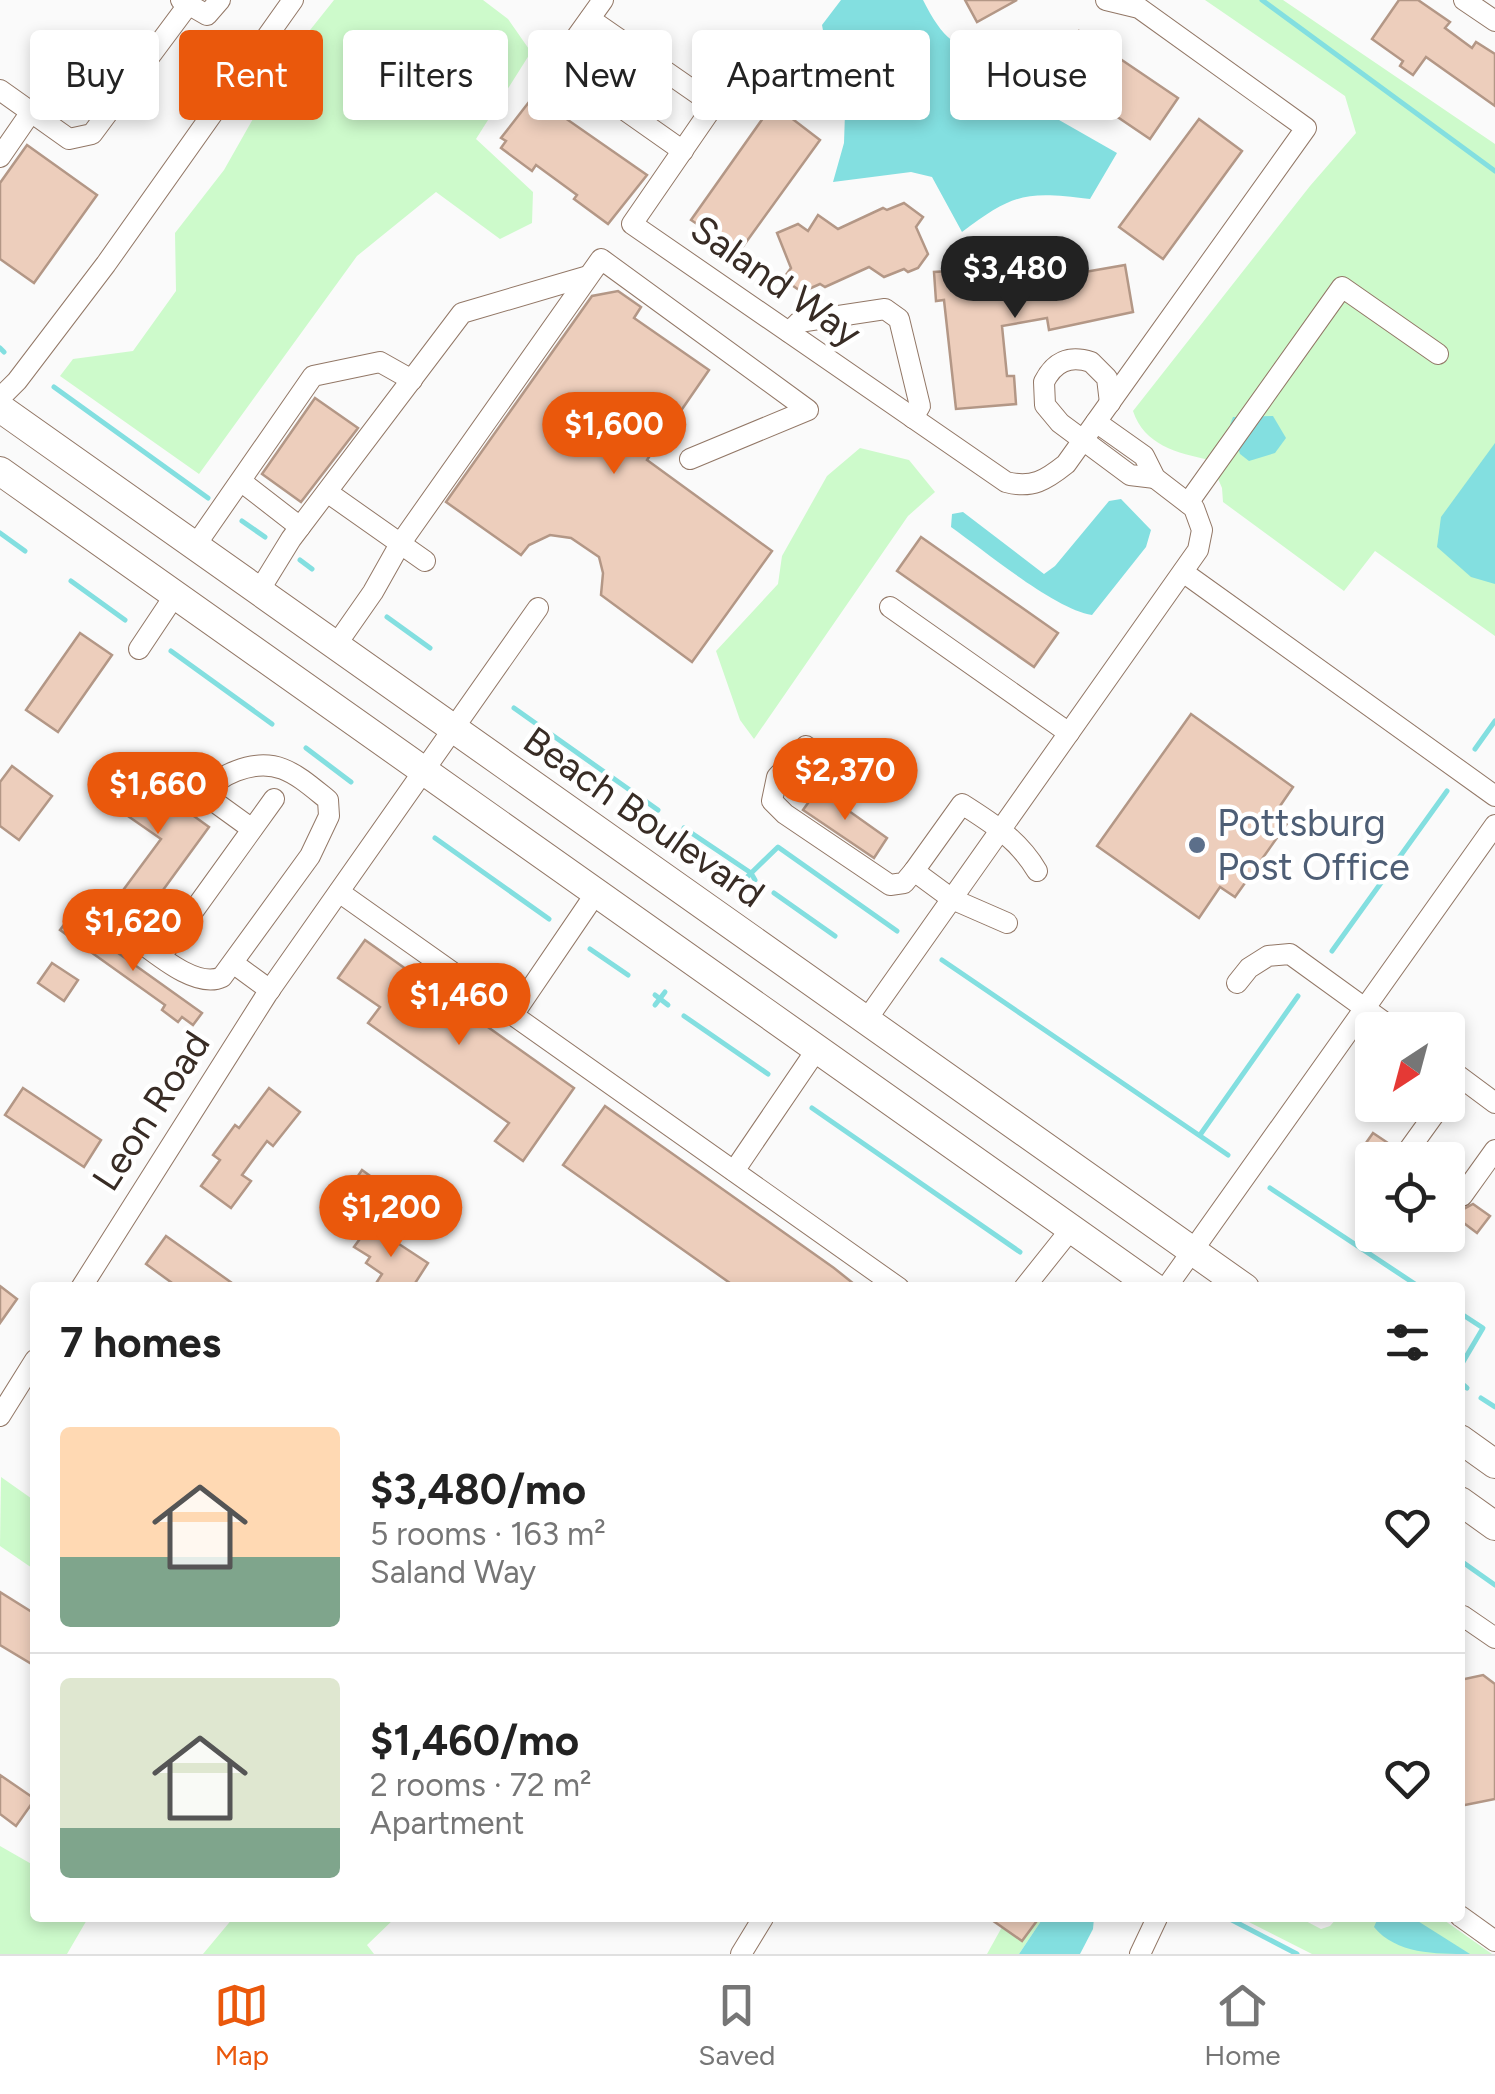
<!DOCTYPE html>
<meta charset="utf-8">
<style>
:root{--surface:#fff;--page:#f2f2f2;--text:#222;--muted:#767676;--line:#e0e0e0;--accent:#ea580c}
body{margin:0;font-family:Figtree,sans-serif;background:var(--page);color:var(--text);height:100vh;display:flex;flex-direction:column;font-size:38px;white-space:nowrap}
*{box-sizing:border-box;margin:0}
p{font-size:32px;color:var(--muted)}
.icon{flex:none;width:55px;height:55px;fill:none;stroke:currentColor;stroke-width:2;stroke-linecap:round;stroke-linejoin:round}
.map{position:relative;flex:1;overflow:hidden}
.side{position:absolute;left:30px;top:1282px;width:1435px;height:640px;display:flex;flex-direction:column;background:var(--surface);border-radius:10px;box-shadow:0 5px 15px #0003}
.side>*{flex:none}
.banner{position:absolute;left:30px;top:30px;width:1435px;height:90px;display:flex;gap:20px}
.needle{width:65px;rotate:216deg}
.tools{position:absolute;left:1355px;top:1012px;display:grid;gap:20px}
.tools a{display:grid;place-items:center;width:110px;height:110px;border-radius:10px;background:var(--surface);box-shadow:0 5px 15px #0003;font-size:50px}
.price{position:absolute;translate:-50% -85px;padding:0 22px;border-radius:35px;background:var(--accent);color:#fff;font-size:32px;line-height:65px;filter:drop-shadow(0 2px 5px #0008)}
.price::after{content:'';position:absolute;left:50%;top:60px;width:30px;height:22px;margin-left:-15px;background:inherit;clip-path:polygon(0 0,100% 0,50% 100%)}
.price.on{background:#222;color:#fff}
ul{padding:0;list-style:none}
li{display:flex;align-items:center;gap:30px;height:250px;padding:0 30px}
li+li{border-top:2px solid var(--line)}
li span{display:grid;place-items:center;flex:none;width:280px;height:200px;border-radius:10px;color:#555}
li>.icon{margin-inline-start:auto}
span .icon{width:120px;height:120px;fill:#fffc;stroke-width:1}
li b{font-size:42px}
h2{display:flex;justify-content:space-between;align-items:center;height:120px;padding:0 30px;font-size:42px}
.chip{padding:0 35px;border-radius:10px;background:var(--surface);box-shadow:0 5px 15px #0003;font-size:35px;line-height:90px}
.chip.on{background:var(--accent);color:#fff}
.menu{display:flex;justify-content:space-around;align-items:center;height:140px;border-top:2px solid var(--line);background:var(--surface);font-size:28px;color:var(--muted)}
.menu a{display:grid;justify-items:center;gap:5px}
.menu .on{color:var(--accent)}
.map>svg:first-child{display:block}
</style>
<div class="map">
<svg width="1495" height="1954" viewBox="0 0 1495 1954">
<rect width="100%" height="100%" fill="#fafafa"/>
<g fill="#cdfacb">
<polygon points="334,0 483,0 508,19 531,52 476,139 533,192 532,223 500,239 436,192 357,256 199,474 60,376 73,359 133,351 176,291 175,233 224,170 287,59"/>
<path d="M1205,0H1283L1495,144V636L1375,551L1344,591L1223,502L1222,488L1210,460C1177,453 1144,445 1133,411L1310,186L1356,133L1345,96Z"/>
<polygon points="860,448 909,460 935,492 908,516 754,739 740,720 716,651 778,584 782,556 827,476"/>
<polygon points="1,1477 35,1501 35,1570 0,1546"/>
<polygon points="0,1846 35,1866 35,1918 88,1918 67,1954 0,1954"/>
<polygon points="233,1918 395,1918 367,1945 374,1954 203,1954"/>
<polygon points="1007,1918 1043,1918 1019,1954 987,1954"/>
<polygon points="1241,1918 1300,1918 1321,1929 1330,1926 1337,1918 1441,1918 1492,1954 1312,1954"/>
</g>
<g fill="#83dfe0">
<path d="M841,0H923C948,49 962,53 1015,48L1024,85L1038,108L1117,153L1090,199C1026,191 1014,193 962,232L932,177L911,172L833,182L844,143L845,113L809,90L827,52L822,25Z"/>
<polygon points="1273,416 1286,438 1275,453 1249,461 1240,454 1230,425 1233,417"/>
<polygon points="1495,443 1495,584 1471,577 1437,547 1441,517"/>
<path d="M1121,499L1151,530L1146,547L1092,615C1054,609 985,551 951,527L952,514L963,512L1044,574L1055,566L1109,501Z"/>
<polygon points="1043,1918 1094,1918 1093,1929 1080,1954 1019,1954"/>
<path d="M1378,1918H1413L1470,1954C1435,1954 1396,1954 1374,1927Z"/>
</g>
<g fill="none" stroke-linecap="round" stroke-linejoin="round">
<g stroke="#83dfe0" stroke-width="5">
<polyline points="1262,0 1495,171"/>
<polyline points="0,348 4,352"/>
<polyline points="54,387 208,498"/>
<polyline points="242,521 265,537"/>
<polyline points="0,533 25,551"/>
<polyline points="300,560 312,569"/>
<polyline points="71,581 125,620"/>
<polyline points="387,617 430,648"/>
<polyline points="171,651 272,724"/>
<polyline points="514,708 658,810"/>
<polyline points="306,748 351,782"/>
<polyline points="1475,749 1495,721"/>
<polyline points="684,828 751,873 755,880"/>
<polyline points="435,838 549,919"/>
<polyline points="743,881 778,847 897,931"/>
<polyline points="774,893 835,936"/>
<polyline points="590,949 628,975"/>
<polyline points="1332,951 1447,791"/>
<polyline points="942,960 1228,1155"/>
<polyline points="655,995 668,1005"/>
<polyline points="655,1005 665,992"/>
<polyline points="684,1016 768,1074"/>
<polyline points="812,1108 1020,1252"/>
<polyline points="1200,1135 1298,996"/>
<polyline points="1270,1188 1421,1288"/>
<polyline points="1460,1313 1483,1328 1460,1367"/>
<polyline points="1460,1382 1467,1388"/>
<polyline points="1481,1398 1495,1407"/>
<polyline points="1461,1561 1495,1585"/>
<polyline points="1228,1918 1297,1954"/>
</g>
</g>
<g fill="#edcebc" stroke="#b39786" stroke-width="2.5">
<polygon points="965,0 1017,0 977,22"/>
<polygon points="1399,0 1418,0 1450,22 1445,28 1472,48 1476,42 1495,54 1495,106 1426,57 1413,75 1400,66 1403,61 1372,39"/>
<polygon points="1079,31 1178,98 1150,139 1051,72"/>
<polygon points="536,93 557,108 555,111 647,175 608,224 574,199 577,195 536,165 532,171 501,148 506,141 501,138"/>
<polygon points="773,104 820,140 739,252 691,220"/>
<polygon points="1199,119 1242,151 1163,259 1119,227"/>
<polygon points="27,145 97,195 34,283 0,259 0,183"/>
<polygon points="904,203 923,217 916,227 928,254 918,268 908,272 904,269 884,277 869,267 825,287 820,284 802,292 783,279 791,268 777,233 798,224 808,231 818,215 838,229 883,208 887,210"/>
<polygon points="1125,265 1133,312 1049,330 1047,318 1002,326 1007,376 1014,376 1016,404 956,409 944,300 936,301 934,272 998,268 999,287"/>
<polygon points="618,291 641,307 634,318 709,370 647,460 772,551 692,662 601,595 603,573 599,557 571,538 550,535 529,545 521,555 446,502 592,296"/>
<polygon points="315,398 358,428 301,502 262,474"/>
<polygon points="921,537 1058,633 1034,667 897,571"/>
<polygon points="80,633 112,655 58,732 26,710"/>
<polygon points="1191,714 1293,787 1278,809 1291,818 1235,897 1220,887 1199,918 1097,846"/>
<polygon points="12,766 52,796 19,840 0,826 0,782"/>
<polygon points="137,769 165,789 162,793 209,827 147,912 121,893 161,839 112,805"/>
<polygon points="818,789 887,838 874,858 803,810"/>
<polygon points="69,918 202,1013 193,1025 182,1017 178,1022 162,1010 165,1005 60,930"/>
<polygon points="365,940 574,1088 523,1161 495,1141 509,1123 368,1023 380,1007 338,978"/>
<polygon points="52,963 78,980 64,1001 38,983"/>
<polygon points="23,1088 101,1140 84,1167 5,1115"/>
<polygon points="269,1088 300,1112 273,1146 267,1141 242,1175 251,1181 231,1208 201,1186 220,1160 213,1155 235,1125 239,1128"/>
<polygon points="605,1106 834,1268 859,1288 737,1288 563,1165"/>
<polygon points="1373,1133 1394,1147 1392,1160 1375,1160 1361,1150"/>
<polygon points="362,1170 399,1197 378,1227 341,1201"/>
<polygon points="1473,1204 1490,1216 1477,1233 1461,1221 1462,1210"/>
<polygon points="370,1225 428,1263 412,1288 373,1288 382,1274 366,1263 370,1257 354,1247"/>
<polygon points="166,1236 239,1288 179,1288 146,1264"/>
<polygon points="0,1286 17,1299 0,1323"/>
<polygon points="0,1592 35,1614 35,1666 0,1645"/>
<polygon points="1483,1675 1495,1684 1495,1799 1460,1806 1460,1680"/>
<polygon points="0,1775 35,1799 16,1826 0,1814"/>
<polygon points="989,1918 1039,1918 1022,1941"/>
</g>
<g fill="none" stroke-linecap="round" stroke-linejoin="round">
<g stroke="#927766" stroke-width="22">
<g id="minor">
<polyline points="181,0 207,15 220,0"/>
<polyline points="603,0 558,63 683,151"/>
<polyline points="1464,0 1495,21"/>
<path d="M590,19L714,105L632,224L1006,482C1032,489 1046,480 1066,464L1306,128L1139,8L1106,0"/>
<polyline points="0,90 69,139 92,134 188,5"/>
<polyline points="0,157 31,112"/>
<polyline points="789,332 799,322 885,309 899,319 920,406 913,418"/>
<polyline points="0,398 17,381 106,264 293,0"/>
<path d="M1110,403L1107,378L1091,362C1069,355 1054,362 1044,382L1045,405L1060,423L1130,475L1155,478"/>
<polyline points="242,482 300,527"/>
<polyline points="327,492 425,561"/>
<polyline points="1188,503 1342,287 1438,354"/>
<polyline points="195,546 313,376 380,362 412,380"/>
<polyline points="1183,572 1495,796"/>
<polyline points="259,591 291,539 462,313 588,276"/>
<polyline points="890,607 1069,733"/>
<polyline points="336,645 373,592 400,544 601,259 808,410 690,459"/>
<polyline points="139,649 175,595"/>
<polyline points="806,746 777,777 772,801 785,814 890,885 904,883 914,871"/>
<polyline points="339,892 899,1288"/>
<path d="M125,910L122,923L129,934C152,950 195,990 222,977L310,856L329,816L328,800C297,775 277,755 236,771C223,776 212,783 205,795L252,829"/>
<path d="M1007,923L952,899L914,871L962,804C992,823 1019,840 1037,871"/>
<polyline points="161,956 274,799"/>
<polyline points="233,963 270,990"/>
<polyline points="1237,983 1249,968 1268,956 1290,954 1395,1030"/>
<polyline points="513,1015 596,893"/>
<polyline points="867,1019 1198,550 1202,530 1194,508 1155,478 1144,456 1096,422"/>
<polyline points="1448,1068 1495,1103"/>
<polyline points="1405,1155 1441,1105"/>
<polyline points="734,1171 817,1049"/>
<polyline points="1462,1196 1495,1150"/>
<polyline points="1448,1216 1449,1213"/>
<polyline points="81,1288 267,994 538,608"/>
<polyline points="1024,1288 1071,1229"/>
<polyline points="1166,1288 1495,825"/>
<polyline points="0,1416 35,1360"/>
<polyline points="1460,1621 1463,1616 1495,1638"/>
<polyline points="1460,1916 1495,1941"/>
<polyline points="741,1954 763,1918"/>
<polyline points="1140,1954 1157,1918"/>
</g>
</g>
<g stroke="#927766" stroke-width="30">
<g id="highway">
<polyline points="0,408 1245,1288"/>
<polyline points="0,471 1155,1288"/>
<polyline points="1460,1439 1495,1464"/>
<polyline points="1460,1501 1495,1526"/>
</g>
</g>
<use href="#minor" stroke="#fff" stroke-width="20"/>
<use href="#highway" stroke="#fff" stroke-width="28"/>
</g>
<circle fill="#5c6f8a" stroke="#fff" stroke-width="4" cx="1197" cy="845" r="10"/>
<g text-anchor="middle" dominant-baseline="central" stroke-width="9" stroke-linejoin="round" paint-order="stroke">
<g font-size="38" fill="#382c25" stroke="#fff">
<text transform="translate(776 281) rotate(35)">Saland Way</text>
<text transform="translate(644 817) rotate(35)">Beach Boulevard</text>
<text transform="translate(151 1111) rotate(-57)">Leon Road</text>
</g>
<g font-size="38" fill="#4e5e75" stroke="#fff" text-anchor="start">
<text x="1217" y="823">Pottsburg<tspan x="1217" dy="44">Post Office</tspan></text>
</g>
</g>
</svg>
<div class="tools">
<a><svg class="needle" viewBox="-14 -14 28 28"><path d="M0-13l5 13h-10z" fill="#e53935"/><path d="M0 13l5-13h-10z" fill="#767676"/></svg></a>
<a><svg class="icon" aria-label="locate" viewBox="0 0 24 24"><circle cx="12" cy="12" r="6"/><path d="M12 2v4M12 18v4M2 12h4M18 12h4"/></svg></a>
</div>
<b class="price on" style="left:1015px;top:321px">$3,480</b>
<b class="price" style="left:614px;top:477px">$1,600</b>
<b class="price" style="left:845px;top:823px">$2,370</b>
<b class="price" style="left:158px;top:837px">$1,660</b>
<b class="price" style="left:133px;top:974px">$1,620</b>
<b class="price" style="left:459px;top:1048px">$1,460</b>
<b class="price" style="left:391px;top:1260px">$1,200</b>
<div class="banner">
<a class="chip">Buy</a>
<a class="chip on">Rent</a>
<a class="chip">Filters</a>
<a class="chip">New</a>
<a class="chip">Apartment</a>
<a class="chip">House</a>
</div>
<section class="side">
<h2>7 homes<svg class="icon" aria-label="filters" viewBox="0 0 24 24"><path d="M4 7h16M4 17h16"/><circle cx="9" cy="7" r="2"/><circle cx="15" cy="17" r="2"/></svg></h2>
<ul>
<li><span style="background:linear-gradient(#ffd9b3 65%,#7fa58c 0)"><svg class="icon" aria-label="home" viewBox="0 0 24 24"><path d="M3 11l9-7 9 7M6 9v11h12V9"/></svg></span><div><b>$3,480/mo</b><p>5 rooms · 163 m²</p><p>Saland Way</p></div><svg class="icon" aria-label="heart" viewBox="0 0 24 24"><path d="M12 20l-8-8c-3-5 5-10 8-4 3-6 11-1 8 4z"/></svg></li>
<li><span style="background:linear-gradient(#dfe7d0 75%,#7fa58c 0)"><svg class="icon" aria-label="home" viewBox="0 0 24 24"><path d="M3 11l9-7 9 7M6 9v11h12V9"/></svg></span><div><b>$1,460/mo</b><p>2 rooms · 72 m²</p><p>Apartment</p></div><svg class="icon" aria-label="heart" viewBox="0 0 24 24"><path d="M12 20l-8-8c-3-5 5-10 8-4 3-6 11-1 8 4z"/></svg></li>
</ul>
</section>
</div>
<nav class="menu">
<a class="on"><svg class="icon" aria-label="map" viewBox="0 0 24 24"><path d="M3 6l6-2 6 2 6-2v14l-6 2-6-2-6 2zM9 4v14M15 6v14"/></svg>Map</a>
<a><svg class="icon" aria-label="saved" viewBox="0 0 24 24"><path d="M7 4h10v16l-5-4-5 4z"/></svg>Saved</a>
<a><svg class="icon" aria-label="home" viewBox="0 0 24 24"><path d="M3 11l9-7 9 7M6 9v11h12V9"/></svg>Home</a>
</nav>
